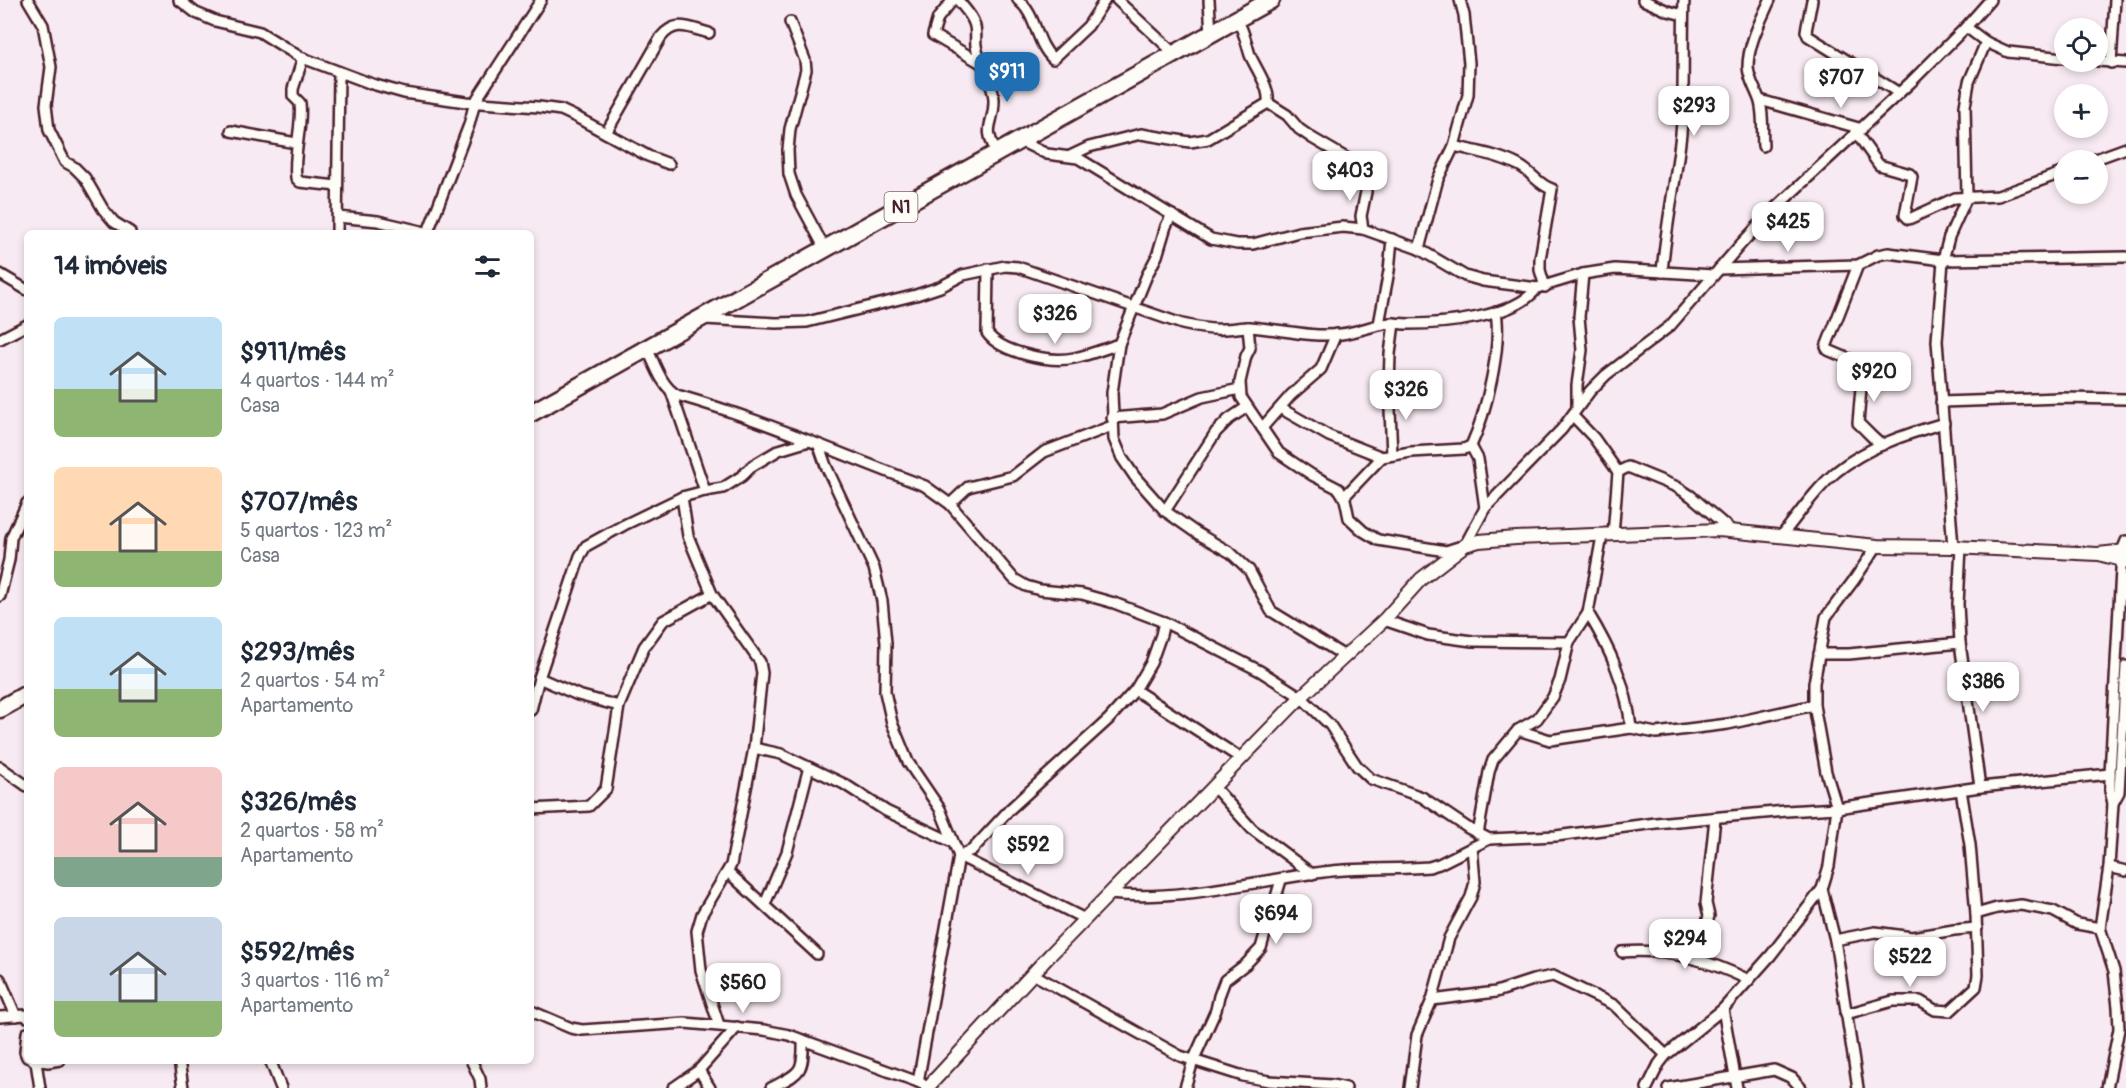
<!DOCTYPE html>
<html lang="pt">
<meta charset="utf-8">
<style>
:root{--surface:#fff;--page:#f6f6f7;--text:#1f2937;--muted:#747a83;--accent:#1f6fb2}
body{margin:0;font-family:Pangolin,sans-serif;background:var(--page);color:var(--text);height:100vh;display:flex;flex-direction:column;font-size:22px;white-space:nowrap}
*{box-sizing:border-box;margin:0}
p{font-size:20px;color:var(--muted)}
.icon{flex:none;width:33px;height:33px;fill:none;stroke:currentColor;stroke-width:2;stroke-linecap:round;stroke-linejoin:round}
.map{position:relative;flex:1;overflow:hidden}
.drawer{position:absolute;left:24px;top:230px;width:510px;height:834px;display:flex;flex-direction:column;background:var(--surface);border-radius:9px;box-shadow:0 3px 9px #0003}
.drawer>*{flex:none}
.buttons{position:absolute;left:2054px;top:18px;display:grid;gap:12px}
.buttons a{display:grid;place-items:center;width:54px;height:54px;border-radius:50%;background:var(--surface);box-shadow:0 3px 9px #0003;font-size:30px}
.price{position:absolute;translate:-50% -51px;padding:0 14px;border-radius:12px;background:#fff;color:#222;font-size:20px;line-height:39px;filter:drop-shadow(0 2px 3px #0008)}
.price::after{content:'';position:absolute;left:50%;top:36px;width:18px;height:14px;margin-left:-9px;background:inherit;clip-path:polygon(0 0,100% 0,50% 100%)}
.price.on{background:var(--accent);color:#fff}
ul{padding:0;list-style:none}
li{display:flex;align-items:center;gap:18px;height:150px;padding:0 30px}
li span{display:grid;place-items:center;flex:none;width:168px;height:120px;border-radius:9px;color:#555}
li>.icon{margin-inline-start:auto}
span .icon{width:72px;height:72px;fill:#fffc;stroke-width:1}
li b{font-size:26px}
h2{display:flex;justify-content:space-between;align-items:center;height:72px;padding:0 30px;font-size:26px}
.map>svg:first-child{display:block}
</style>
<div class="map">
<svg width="2126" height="1088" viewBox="0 0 2126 1088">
<rect width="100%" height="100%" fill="#f8eaf2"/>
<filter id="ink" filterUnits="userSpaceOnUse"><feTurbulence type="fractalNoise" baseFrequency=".0167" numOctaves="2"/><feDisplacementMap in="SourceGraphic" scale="12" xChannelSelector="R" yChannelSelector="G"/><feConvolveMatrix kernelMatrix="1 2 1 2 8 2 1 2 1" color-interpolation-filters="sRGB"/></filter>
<g filter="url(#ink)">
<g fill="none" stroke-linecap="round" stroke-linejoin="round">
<g stroke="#4a1f2b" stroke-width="14">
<g id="minor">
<polyline points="28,0 43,25 51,67 46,105 49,130 65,162 74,167 85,178 103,209 114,222 130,232"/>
<polyline points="179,0 196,13 215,21 260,32 300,57 372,84 404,93 466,102 539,107 561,110 578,118 648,156 669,164"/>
<polyline points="953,0 938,18 933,35 981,63"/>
<path d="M958,0C963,7 971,14 974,23C977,30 975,38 976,46C979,64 993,81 994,99C995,126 981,124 997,153"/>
<path d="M1018,0C1037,15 1035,42 1053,59L1088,26L1105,0"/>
<polyline points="1117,0 1175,54"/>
<polyline points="1209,0 1211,35"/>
<polyline points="1643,0 1668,11 1683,15"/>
<polyline points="1812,0 1806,31 1808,36 1899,93"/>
<polyline points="790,22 805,60 806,70 790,129 788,150 789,174 796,195 825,249"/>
<polyline points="1966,27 1986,42 2008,52 2064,58"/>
<path d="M303,58L293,89V96L300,103C303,126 293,152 296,178L300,182L337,186"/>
<polyline points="2097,61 2126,63"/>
<polyline points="2111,63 2115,0"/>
<polyline points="1760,100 1862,129"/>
<polyline points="1268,103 1287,115 1299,129 1312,138 1353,162 1366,176 1366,192 1361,216 1363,229"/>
<polyline points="231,131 296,143"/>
<path d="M606,133L661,37C676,19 689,28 709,33"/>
<polyline points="1857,134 1879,165 1910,174 1912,177 1905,215 1909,219 1955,198 1998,196 2064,172"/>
<polyline points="1020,141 1047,154 1078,158 1211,239 1237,244 1253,244 1299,232 1343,227 1363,229 1419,249 1465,276 1483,281 1537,288 1583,274 1615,269 1713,275"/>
<path d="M1454,146C1474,151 1499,155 1518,165C1531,171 1538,185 1552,189L1540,259V270L1545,287"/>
<path d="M1763,146C1762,132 1764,112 1759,99C1755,88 1749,80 1748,67C1748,44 1761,20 1770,0"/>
<path d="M1070,156L1089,147L1141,134L1190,142L1208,139L1268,103C1270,87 1256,69 1250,55C1246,42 1244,31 1237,19"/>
<polyline points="2093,160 2126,148"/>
<polyline points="1172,215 1166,226 1157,256 1147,275 1119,344 1112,393 1114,439 1122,458 1135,477 1165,511 1195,532 1231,553 1249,570 1271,611 1343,655"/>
<polyline points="338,217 378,221 425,232"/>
<polyline points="337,232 339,72"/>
<polyline points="428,232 469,125 475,102 541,0"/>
<polyline points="1419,249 1438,179 1454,146 1468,95 1469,63 1464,15 1460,0"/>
<path d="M1858,265L1826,347L1828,350L1863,365L1858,423C1866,430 1874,440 1882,445"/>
<path d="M988,269L987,333C1001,353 1051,363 1074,358C1089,355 1104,349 1119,344"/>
<polyline points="1719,269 1858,265 1878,255 1888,253 1943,260 2126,257"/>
<path d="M1662,272C1666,226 1676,180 1681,134C1685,89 1682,45 1684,0"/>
<polyline points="0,274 27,290"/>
<path d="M705,319L776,323L807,322L916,295L940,287L963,275L1005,266L1018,267L1182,324C1195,327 1209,330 1223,329C1232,329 1241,327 1250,327C1280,329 1311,338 1341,334C1358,332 1373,325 1390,323C1396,323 1402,324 1408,324C1443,324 1515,318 1537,288"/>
<polyline points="1379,324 1389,271 1392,239"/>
<polyline points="1248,327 1250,348 1246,356 1240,382 1241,397 1279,453 1312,475 1339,489 1345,499 1349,518 1363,531 1378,540 1446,551 1465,545 1485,508 1562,429 1590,391 1606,375 1670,326 1741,244 1772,211 1911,82 1966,27 1990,0"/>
<polyline points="0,339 27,325"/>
<path d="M647,348C655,364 661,386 677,395C762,419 842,455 925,486L950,504L1014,579L1026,586L1040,590L1082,594L1114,603L1164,622L1260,671L1301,697L1330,725L1357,766L1371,779L1422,797L1468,828L1489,839"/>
<polyline points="671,391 705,491"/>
<polyline points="1941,402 2060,398 2126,399"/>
<polyline points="1577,406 1577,385 1582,350 1579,317 1583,274"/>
<path d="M1280,408L1329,436L1382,457L1411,452L1464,449L1471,446C1486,413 1502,348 1496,312"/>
<polyline points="1573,416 1594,438 1618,472 1613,535"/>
<polyline points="1112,418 1162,414 1202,397 1240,389"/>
<polyline points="1262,428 1291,395 1321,369 1336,334"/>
<polyline points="819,446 826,466 874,568 882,601 886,643 885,692 892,723 908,762 940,809 959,856 1085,919"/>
<polyline points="1471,446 1478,459 1485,508"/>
<polyline points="1392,455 1389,387 1390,354 1394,323"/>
<polyline points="1618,472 1628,467 1677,487 1691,496 1732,531"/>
<polyline points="682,497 688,536 712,594 760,662 762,673 754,748 731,865 702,914 697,931 701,970 719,1025"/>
<polyline points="1344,497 1382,457"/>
<polyline points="950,504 968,487 1013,476 1044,452 1112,426"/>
<polyline points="1165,511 1216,432 1229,419 1247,407"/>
<path d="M1782,535C1799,514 1815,490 1836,472C1867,447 1906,434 1944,423"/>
<polyline points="1953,547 1937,341 1943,260 1949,237 1967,197 1965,106 1969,82 1986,42"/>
<polyline points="1961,547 1958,604 1960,643 1980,787"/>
<polyline points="0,596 9,560 11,538 27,503"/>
<path d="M1588,613C1610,649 1627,686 1631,728"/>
<polyline points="1384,620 1428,635 1472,641 1569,642"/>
<polyline points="1819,654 1849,654 1960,643"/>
<polyline points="539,678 578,695 619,706"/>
<polyline points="1135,690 1242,759"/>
<polyline points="531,710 539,678 580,556 586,546 624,525 682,497 705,491 723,488 742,476 752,466 779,450 809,441"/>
<polyline points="1518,730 1550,740 1631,728 1656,733 1728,724 1814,705"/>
<polyline points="754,748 781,754 844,784 886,811 952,842"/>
<polyline points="0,767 27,786"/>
<polyline points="1214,787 1252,829 1312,874"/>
<polyline points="2113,803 2119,792 2126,666"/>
<polyline points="531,809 589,806 606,789 619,706 644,647 663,621 712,594"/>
<polyline points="1478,834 1489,772 1493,760 1518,730 1537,719 1553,697 1560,680 1569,642 1588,613 1602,536"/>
<polyline points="959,856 972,850 1010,809 1109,719 1135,690 1151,663 1161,635 1164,622"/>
<polyline points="2109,867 2126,871"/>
<polyline points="728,872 817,954"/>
<path d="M1109,894C1180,902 1253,881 1323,872C1358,867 1394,870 1429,867L1439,864L1489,839L1556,836L1656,823L1786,811L1837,808L1980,787L2110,774"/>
<polyline points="765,904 787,852 809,767"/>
<polyline points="1976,914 1997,908 2021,905 2053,911 2077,924 2100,928"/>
<polyline points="1835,940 1875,932 1912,937 1954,930 1977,928"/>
<path d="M1622,952C1667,948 1708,960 1749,980"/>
<polyline points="1696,959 1709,916 1706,903 1715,818"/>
<polyline points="1033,974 1180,1056 1243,1076 1269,1081 1332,1085 1346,1088"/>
<polyline points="0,979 16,1016"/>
<polyline points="1432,1000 1496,992 1533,980 1553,976 1614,1005 1666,1055"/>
<polyline points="1723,1009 1737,1088"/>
<polyline points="531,1011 571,1028 582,1030 685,1023 764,1030 789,1035 929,1086"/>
<polyline points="1846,1014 1893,1001 1920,1001 1935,1010 1950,1011 1976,987 1978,975 1976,914 1970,845 1961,790"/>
<polyline points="0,1017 25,1015 27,1017"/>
<polyline points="27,1033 25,1052 27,1057"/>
<polyline points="33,1060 48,1062 60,1060"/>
<polyline points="179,1060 183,1088"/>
<polyline points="270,1060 281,1088"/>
<polyline points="471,1060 480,1079 481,1088"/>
<polyline points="36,1062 40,1088"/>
<polyline points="699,1070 710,1088"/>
<polyline points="918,1082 959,856"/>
<polyline points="673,1088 699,1070 737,1027"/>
<path d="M771,1088C799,1073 804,1074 803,1040"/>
<polyline points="1185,1088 1193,1061 1216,1010 1219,996 1225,980 1246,964 1261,948 1281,880"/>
<polyline points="1410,1088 1417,1035 1432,1000 1449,938 1471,897 1475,882 1472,847"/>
<polyline points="1647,1088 1659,1064 1666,1055 1723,1009 1771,955 1822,889"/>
<polyline points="1668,1088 1774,1070 1792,1078 1801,1088"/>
<polyline points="1858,1088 1835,940 1822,889 1829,866 1837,808 1826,772 1814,705 1814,683 1826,617 1854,580 1877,546"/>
<polyline points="2107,1088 2119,1029 2118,1007 2114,971 2100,928 2109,867 2113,803 2110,791 2110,774 2122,551 2126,541"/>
</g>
</g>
<g stroke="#4a1f2b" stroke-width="16">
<g id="tertiary">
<polyline points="2102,555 2126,561"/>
<polyline points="927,1088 1050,955 1301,697 1384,620 1421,579 1465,545 1479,541 1516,538 1719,530 1877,546 1953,547 2098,554 2126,551"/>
</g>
</g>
<g stroke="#4a1f2b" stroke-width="21">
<g id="trunk">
<polyline points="531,413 1271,0"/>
<polyline points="0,709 27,694"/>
</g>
</g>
<use href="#minor" stroke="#fdfcf7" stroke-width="9"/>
<use href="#tertiary" stroke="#fdfcf7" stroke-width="12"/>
<use href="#trunk" stroke="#fdfcf7" stroke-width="16"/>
</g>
</g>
<g text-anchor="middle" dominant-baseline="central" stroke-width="6" stroke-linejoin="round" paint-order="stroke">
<rect fill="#fdfcf7" stroke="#806168" stroke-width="1.5" x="884.5" y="192" width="33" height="30" rx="4.5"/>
<g font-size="18" font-weight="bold" fill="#4a1f2b">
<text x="901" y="207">N1</text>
</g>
</g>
</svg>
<div class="buttons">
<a><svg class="icon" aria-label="locate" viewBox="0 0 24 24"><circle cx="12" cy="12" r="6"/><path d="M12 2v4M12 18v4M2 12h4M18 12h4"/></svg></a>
<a>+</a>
<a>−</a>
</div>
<b class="price on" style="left:1007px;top:103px">$911</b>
<b class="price" style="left:1841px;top:109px">$707</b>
<b class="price" style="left:1694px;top:137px">$293</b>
<b class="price" style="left:1350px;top:202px">$403</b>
<b class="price" style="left:1788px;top:253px">$425</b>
<b class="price" style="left:1055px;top:345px">$326</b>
<b class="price" style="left:1874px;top:403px">$920</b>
<b class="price" style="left:1406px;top:421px">$326</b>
<b class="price" style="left:1983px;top:713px">$386</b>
<b class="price" style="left:1028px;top:876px">$592</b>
<b class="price" style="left:1276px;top:945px">$694</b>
<b class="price" style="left:1685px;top:970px">$294</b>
<b class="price" style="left:1910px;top:988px">$522</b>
<b class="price" style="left:743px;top:1014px">$560</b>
<section class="drawer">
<h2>14 imóveis<svg class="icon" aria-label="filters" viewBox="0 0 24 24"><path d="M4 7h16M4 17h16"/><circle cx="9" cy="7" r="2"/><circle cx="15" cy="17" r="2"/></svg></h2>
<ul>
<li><span style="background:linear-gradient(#bfe0f5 60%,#8fb573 0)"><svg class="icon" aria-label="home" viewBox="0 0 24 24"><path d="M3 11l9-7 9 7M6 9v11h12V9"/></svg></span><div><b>$911/mês</b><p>4 quartos · 144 m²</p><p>Casa</p></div></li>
<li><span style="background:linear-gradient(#ffd9b3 70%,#8fb573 0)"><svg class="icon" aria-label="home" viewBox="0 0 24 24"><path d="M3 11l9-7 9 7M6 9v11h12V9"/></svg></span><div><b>$707/mês</b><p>5 quartos · 123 m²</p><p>Casa</p></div></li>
<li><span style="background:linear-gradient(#bfe0f5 60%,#8fb573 0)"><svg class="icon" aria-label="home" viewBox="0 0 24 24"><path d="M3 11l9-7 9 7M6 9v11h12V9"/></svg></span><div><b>$293/mês</b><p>2 quartos · 54 m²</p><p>Apartamento</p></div></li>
<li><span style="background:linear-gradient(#f6c9c9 75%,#7fa58c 0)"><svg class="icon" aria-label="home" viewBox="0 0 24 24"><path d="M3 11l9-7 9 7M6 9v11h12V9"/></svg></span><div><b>$326/mês</b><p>2 quartos · 58 m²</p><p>Apartamento</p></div></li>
<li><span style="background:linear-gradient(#c9d6e8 70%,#8fb573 0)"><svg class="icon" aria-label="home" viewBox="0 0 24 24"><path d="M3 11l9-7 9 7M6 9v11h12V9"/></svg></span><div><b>$592/mês</b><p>3 quartos · 116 m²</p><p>Apartamento</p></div></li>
</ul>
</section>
</div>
